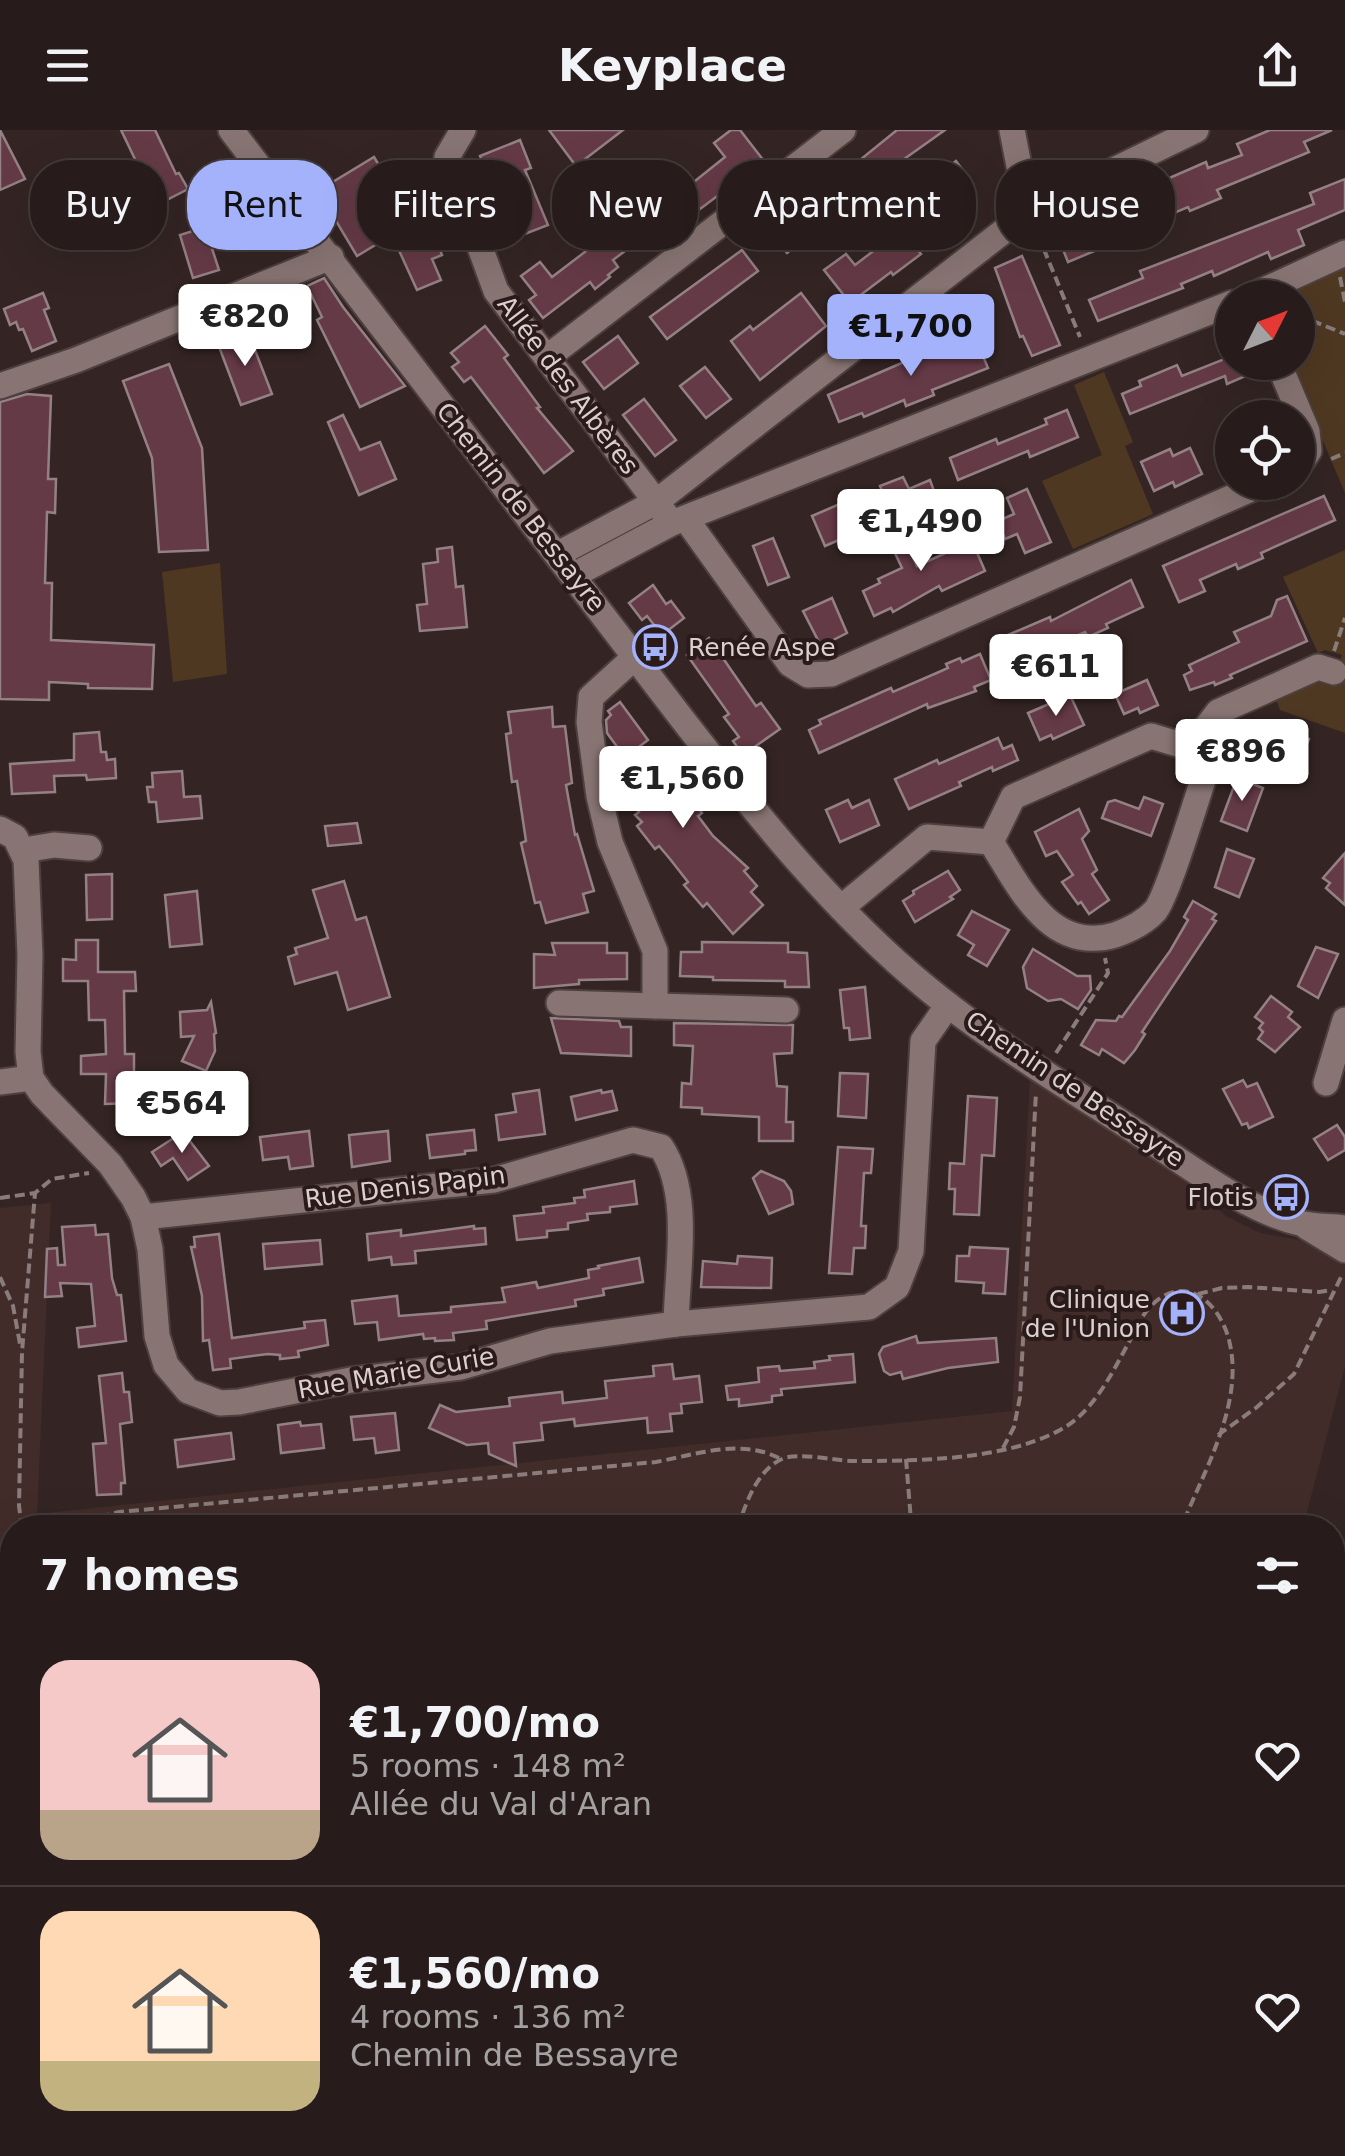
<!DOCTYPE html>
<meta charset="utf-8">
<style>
:root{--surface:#271c1b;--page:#332928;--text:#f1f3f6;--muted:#a4a1a3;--line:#433a3a;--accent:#a4b2fc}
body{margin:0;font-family:"DejaVu Sans",sans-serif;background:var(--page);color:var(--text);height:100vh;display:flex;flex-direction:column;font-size:38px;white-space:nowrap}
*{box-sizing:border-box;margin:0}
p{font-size:32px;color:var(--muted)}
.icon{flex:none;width:55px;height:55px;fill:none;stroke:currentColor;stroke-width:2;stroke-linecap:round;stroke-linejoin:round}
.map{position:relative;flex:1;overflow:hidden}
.panel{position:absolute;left:0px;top:1385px;width:1345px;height:642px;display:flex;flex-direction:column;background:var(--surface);border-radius:40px 40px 0 0;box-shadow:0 10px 40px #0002,0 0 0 2px var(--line)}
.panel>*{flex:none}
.guide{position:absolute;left:30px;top:30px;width:1285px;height:90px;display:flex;gap:20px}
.needle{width:65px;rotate:48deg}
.tools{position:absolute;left:1215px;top:150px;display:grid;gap:20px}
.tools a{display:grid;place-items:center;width:100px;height:100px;border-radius:50%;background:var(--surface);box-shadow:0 10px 40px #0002,0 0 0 2px var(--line);font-size:50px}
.price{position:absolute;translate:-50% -85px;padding:0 22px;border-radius:10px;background:#fff;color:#222;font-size:32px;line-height:65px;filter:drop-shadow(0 2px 5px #0008)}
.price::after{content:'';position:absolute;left:50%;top:60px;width:30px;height:22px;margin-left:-15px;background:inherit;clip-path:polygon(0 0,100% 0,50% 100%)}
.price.current{background:var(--accent);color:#111}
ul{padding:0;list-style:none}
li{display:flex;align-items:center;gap:30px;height:250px;padding:0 40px}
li+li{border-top:2px solid var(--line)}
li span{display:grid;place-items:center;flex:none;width:280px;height:200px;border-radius:30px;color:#555}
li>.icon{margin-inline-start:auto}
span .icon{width:120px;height:120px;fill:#fffc;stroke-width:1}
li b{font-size:42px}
h2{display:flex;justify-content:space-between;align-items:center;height:120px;padding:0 40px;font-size:42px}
.chip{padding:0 35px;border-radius:40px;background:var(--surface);box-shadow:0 10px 40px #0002,0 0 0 2px var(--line);font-size:35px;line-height:90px}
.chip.current{background:var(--accent);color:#111}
header{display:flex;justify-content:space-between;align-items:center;height:130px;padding:0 40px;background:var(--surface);font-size:45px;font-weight:800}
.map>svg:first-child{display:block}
</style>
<header><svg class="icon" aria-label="menu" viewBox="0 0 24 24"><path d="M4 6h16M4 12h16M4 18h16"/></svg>Keyplace<svg class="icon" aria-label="share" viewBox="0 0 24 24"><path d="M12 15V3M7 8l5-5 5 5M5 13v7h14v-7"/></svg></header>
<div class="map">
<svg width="1345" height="2026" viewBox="0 0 1345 2026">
<rect width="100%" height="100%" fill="#342524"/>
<g fill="#422c2a">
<polygon points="1030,950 1172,1040 1226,1086 1260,1103 1299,1110 1345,1130 1345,1236 1303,1397 12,1398 12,2015 0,2007 0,1078 51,1073 37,1384 1012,1281"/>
<polygon points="13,2015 1145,2015 1143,2026 30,2026"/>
</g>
<g fill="#4f3821">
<polygon points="1345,135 1345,363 1290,233 1298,232 1298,168 1274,168"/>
<polygon points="1104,242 1133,312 1125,316 1153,384 1073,419 1042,351 1102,325 1074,255"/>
<polygon points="1345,420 1345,603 1280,580 1275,567 1314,550 1330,556 1342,525 1325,520 1318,523 1283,447"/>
<polygon points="220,433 227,544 173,552 162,442"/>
</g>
<g fill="#653a47" stroke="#948186" stroke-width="2.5">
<polygon points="0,0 25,49 0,60"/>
<polygon points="121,0 155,0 176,44 179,43 188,59 157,75"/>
<polygon points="549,0 623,0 576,36"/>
<polygon points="731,0 740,0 764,31 700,79 685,59 725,27 714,13"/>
<polygon points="897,0 945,0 862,59 868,66 855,76 849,69 816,95 819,98 787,123 767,98 799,73 802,77"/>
<polygon points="1270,0 1332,0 1304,12 1309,22 1217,60 1221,68 1190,81 1188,77 1152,92 1150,87 1129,96 1119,70 1206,32 1208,38 1242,25 1237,14"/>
<polygon points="520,10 531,38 525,40 548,95 512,109 480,26"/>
<polygon points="374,27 427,115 436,111 442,125 432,129 441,150 417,160 392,105 357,126 318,61"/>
<polygon points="956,31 973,54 953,73 928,75 917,61"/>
<polygon points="1345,49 1345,80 1298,100 1304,115 1271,129 1268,122 1214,146 1212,141 1181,154 1183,158 1098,191 1089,170 1143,148 1140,141 1314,74 1310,63"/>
<polygon points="637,63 661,94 613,130 618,137 608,145 610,147 595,159 590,152 543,188 529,170 536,165 521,146 540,132 552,147 619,96 609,84"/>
<polygon points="891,85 921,124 893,145 891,142 850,173 824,140 846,124 855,135 889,109 878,95"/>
<polygon points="1094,93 1104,117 1068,132 1058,107"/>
<polygon points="205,97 219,140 193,148 180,105"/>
<polygon points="742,120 758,141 667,209 650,187"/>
<polygon points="1022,126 1060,215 1032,226 1023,206 1020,207 995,138"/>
<polygon points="324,148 343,177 405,256 360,277 317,190 322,187 307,156"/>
<polygon points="43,163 49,178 44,180 56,211 32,221 23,199 19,200 16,192 10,195 4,179"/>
<polygon points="801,163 826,196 760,250 731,211 750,196 753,200"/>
<polygon points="485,196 508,225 504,228 540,277 537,278 573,321 544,343 471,247 464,252 452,237 459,232 451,223"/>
<polygon points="248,202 272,264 241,275 218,214"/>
<polygon points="973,202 988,238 932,260 934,265 906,276 904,270 864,287 862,283 839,292 828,265"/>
<polygon points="618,206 638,233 604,259 583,232"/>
<polygon points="1232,226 1232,232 1245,232 1250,244 1227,254 1225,246 1130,284 1122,264 1141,256 1139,251 1177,235 1182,246"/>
<polygon points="169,234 202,318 208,420 159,422 152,328 123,251"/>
<polygon points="705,237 731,269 706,288 680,256"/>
<polygon points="27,264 51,266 48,349 56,349 55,383 47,382 45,453 52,453 51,510 154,515 152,559 88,558 88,554 49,552 49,570 0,569 0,272"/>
<polygon points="644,269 676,310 655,326 623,285"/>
<polygon points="1067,280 1078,307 1030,327 1028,321 958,350 950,328 996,309 998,314 1047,294 1045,289"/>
<polygon points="343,285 360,320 380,312 396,349 359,365 328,292"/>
<polygon points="1190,318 1202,344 1175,357 1173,352 1154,361 1141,332 1170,319 1173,326"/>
<polygon points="903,347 909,359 930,350 938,372 894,390 880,356"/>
<polygon points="1027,359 1051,412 1025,423 1017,404 1005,409 998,391 1014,384 1007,368"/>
<polygon points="1324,366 1335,390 1261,423 1263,428 1238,439 1236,434 1200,450 1205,461 1179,472 1163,436"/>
<polygon points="849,370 862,400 825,416 812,386"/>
<polygon points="972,383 980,400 957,409 950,392"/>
<polygon points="898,394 917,436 972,411 985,441 942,461 939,456 893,482 891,478 874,486 863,461 880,453 878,449 902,438 884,400"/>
<polygon points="773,408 789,447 768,455 753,416"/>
<polygon points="452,417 456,457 463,456 467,497 420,501 417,475 427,474 423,434 438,432 437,419"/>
<polygon points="1131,450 1143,477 1106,494 1108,498 1088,507 1085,502 1020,531 1008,505 1050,487 1051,491"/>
<polygon points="653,455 666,474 671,471 684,488 662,505 647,486 642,490 629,473"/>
<polygon points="1287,466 1307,511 1230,545 1232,548 1215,555 1214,552 1190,560 1184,545 1192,541 1189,535 1239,512 1234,502 1271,486 1277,470"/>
<polygon points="832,468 847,503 821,516 803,481"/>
<polygon points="709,508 756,576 761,573 780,599 743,625 733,611 739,607 724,587 729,584 687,525"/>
<polygon points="980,524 991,550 974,557 976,561 928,578 927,574 819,623 809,600 821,594 819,590 891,558 893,562 939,542 948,538 946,534 960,528 962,532"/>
<polygon points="1147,550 1158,575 1140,583 1138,578 1124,584 1115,564"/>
<polygon points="1070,565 1084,595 1053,609 1051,605 1040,610 1028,583"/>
<polygon points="620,572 648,610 640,616 666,651 674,645 702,683 698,686 713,706 748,738 744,741 757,756 751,762 763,775 733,804 707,773 703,777 684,755 688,752 670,729 659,716 655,719 637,696 642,692 635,685 639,682 623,661 640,648 607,603 606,590 611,585 608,581"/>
<polygon points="552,577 553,597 565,596 572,653 566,655 575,705 577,704 594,761 583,764 588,782 546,793 540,772 535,773 521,713 526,711 517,651 512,652 506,604 511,603 508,582"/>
<polygon points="99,602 101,622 106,622 107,630 115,629 116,648 87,650 86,645 54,646 55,662 12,664 10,634 74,630 74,604"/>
<polygon points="1291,602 1309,609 1293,651 1262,639 1269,619 1279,623"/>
<polygon points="998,608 1003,619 1012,615 1018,630 993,641 992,637 959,652 961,656 909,679 895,649 937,630 939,634"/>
<polygon points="182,641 184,667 200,666 202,688 158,692 156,672 149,672 147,657 153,657 152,643"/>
<polygon points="1237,648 1263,658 1247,701 1221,691"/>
<polygon points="1144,667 1163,674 1151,706 1102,688 1108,672 1115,670 1139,679"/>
<polygon points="848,670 852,678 869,670 879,695 840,712 826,680"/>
<polygon points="1079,679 1089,701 1082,709 1097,740 1092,744 1109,770 1089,784 1081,772 1078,774 1062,752 1073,745 1057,721 1046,726 1035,702"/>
<polygon points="357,693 361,713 328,716 325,696"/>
<polygon points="1227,719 1254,729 1239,767 1215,757"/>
<polygon points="1345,723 1345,775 1326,758 1330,753 1323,748"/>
<polygon points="948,741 960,760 950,767 953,769 915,792 903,771 914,764 913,761"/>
<polygon points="112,744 112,789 87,790 86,745"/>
<polygon points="344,751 356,790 366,787 390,867 348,880 337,842 295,854 288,827 297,824 295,818 328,808 313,760"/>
<polygon points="197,761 202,814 170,817 165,765"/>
<polygon points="1193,771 1216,784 1212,789 1216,791 1142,902 1145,904 1135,920 1124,933 1102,919 1099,925 1081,915 1096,890 1116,891 1119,886 1122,887 1170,821 1188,790 1184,787"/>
<polygon points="972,781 1009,800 987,836 968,825 974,815 958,805"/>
<polygon points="76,810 98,810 98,842 135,842 136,861 124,861 125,924 134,924 134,973 105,974 106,944 81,944 81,926 106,924 105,890 89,890 88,851 63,851 63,829 76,830"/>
<polygon points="702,812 788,813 788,822 807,823 809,857 785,857 785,851 713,850 713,847 680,846 681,822 702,822"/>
<polygon points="552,813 607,813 607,823 627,823 627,849 579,850 579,854 534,858 534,824 555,825"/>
<polygon points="1316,817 1338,824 1318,868 1298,856"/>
<polygon points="1033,819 1077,846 1090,846 1091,860 1078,879 1061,869 1048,871 1027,858 1023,837"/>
<polygon points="865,857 870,908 850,910 849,898 844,898 840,860"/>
<polygon points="1271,866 1292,882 1288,887 1300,897 1275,922 1258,909 1263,902 1259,898 1263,893 1255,887"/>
<polygon points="211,872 216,903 214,904 215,921 206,941 182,931 194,906 181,907 180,882 207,880"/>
<polygon points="551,888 619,891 621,897 631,897 631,926 561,923"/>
<polygon points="674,893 793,895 792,923 774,924 777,956 787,957 786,992 793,992 793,1011 759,1011 759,987 702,984 702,978 681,977 682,953 691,954 693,916 674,915"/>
<polygon points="840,943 868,944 866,988 838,986"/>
<polygon points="1243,950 1247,957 1257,953 1273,987 1249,998 1247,993 1242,995 1223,959"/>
<polygon points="539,960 545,1004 499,1010 496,985 516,982 513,964"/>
<polygon points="601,960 602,963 612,961 617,980 576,990 571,967"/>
<polygon points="968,966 997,968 994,1026 982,1025 979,1085 954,1084 955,1059 949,1059 950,1033 964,1034"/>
<polygon points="1337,995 1345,1007 1345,1020 1328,1030 1314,1009"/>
<polygon points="474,1000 476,1020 465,1021 465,1024 430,1028 427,1005"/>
<polygon points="309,1001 313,1036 290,1039 288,1027 263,1030 260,1007"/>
<polygon points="388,1001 390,1031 352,1037 349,1005"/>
<polygon points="183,1002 209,1036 188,1050 173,1028 161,1036 152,1022"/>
<polygon points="838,1017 873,1019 871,1043 864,1043 861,1096 866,1096 865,1118 854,1118 852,1144 829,1143"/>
<polygon points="761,1041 784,1051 791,1061 793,1074 769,1084 753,1048"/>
<polygon points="634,1051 637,1074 610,1077 610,1082 587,1084 588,1090 568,1093 568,1099 547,1101 547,1107 517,1110 514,1086 544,1083 543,1077 575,1073 574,1068 585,1067 584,1060"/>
<polygon points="95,1095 96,1105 108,1104 112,1148 117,1165 121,1165 126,1211 79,1217 77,1198 95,1196 91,1154 60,1153 62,1166 45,1167 47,1119 57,1118 58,1135 65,1135 62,1097"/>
<polygon points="474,1096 474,1099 485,1098 486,1114 415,1121 416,1133 392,1135 391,1127 369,1130 367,1104 401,1100 401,1106"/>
<polygon points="219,1104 232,1208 305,1198 304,1192 325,1190 328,1215 298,1221 299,1227 280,1229 280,1225 268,1224 230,1229 231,1238 213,1240 209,1210 203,1211 202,1166 191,1117 195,1117 194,1107"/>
<polygon points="320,1110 322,1134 265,1139 263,1114"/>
<polygon points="970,1117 1008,1119 1005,1164 983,1163 984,1153 956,1151 957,1126 969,1126"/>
<polygon points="738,1126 772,1128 771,1158 701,1157 703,1131 737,1134"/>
<polygon points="639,1128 643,1152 603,1159 604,1165 575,1170 576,1176 486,1191 487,1199 453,1203 454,1210 435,1211 435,1208 424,1209 423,1204 379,1210 377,1192 355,1194 352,1171 397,1166 399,1186 451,1182 451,1177 505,1172 502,1158 536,1152 538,1158 589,1148 588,1140 599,1138 598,1136"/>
<polygon points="916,1206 918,1213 996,1208 998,1232 948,1238 903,1249 901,1242 890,1245 884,1241 879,1224 883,1217"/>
<polygon points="853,1224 855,1252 781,1259 782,1265 772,1266 772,1272 739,1276 739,1269 728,1270 726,1256 759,1252 758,1238 779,1236 780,1241 815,1238 814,1232 830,1230 829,1226"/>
<polygon points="672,1234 674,1249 699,1246 702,1272 681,1274 682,1283 670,1284 672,1301 648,1303 647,1288 575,1296 574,1289 541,1293 543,1310 514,1313 516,1336 489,1324 488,1313 467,1315 429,1298 440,1275 456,1282 510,1276 509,1268 562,1262 563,1273 607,1268 605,1251 654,1246 653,1236"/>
<polygon points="122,1243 124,1262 129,1262 132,1292 120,1294 125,1353 121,1353 121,1364 97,1365 93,1314 106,1313 99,1246"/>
<polygon points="395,1283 399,1320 376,1323 374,1308 354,1310 351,1287"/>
<polygon points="300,1292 301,1296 321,1294 324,1318 281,1323 278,1295"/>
<polygon points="231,1303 234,1329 178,1337 175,1310"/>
</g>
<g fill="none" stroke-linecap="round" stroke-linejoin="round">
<g stroke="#4d403f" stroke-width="29">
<g id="minor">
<path d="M231,0L683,590C757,685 834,782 928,859C994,913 1069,958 1141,1005C1187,1034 1246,1081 1300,1093C1314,1097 1330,1096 1345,1098"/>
<polyline points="463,0 447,27 496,161 666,385"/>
<polyline points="1012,0 1028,82"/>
<polyline points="1247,168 1345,123"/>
<polyline points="549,226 843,0"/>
<polyline points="1278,232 1307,301 1309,321 1298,337"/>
<polyline points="0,256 76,230 331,127"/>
<polyline points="686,389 790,534 808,545 831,544 1267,352"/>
<polyline points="558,424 656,372 1028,82 1196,0"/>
<polyline points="574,445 672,393 1232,173"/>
<polyline points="636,526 591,567 589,592 599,666 610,712 655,821 655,876"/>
<polyline points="0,699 15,707 26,730 30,825 28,922 31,948 42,964 110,1034 133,1067 143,1087 150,1119 157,1206 166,1235 188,1261 220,1273 239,1272 351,1250 461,1237 550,1211 676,1194 869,1177 897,1157 911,1121 923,911 948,875"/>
<path d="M991,712C1020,758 1050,824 1115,805C1129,800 1145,792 1155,781C1167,767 1195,674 1203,650L1191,618"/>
<polyline points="24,720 54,715 89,718"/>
<polyline points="841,778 927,707 991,712 1013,667 1151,606 1191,618 1218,582 1318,537 1334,542"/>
<polyline points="559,873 786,880"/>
<polyline points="0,952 31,948"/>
<polyline points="1326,953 1345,890"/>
<path d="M143,1087L494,1050L633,1010L661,1017C692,1064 677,1139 676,1194"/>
<polyline points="1307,1097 1345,1120"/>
<polyline points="1332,1494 1345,1450"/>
<polyline points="1332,1674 1345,1678"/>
<polyline points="1332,1947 1345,1904"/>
<polyline points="292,2015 294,2026"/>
<polyline points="956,2015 959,2026"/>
<polyline points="1178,2026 1181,2015"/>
<polyline points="1309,2026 1313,2015"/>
</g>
</g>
<g stroke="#897c7b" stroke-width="4" stroke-dasharray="10 5" stroke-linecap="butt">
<polyline points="1038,105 1080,207"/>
<polyline points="1340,147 1345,172"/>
<polyline points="1298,185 1345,204"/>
<polyline points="1331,329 1345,323"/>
<polyline points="1334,521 1345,488"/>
<polyline points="1056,923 1108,843 1105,828"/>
<polyline points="0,1068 35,1063 52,1049 89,1043"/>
<polyline points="0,1147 13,1176 20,1214"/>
<polyline points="1198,1164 1222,1158 1248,1157 1319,1162 1332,1160"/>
<polyline points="1218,1305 1257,1277 1294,1244 1343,1143"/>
<polyline points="1003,1318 1014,1297 1020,1267 1036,962"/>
<polyline points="906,1329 911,1391 916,1398"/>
<polyline points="22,1398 19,1376 22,1222 35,1063"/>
<path d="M56,1398L119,1382L656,1332C698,1324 742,1308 781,1329"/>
<path d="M738,1398C745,1374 758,1339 782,1329C797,1322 833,1330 850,1331C913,1331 1003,1331 1060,1300C1093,1283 1112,1243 1129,1212C1136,1198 1142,1184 1154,1173C1188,1143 1220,1175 1229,1210C1245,1273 1204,1340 1181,1398"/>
</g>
<use href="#minor" stroke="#887573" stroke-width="25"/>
</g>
<defs>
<g id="bus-ring" transform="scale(2.25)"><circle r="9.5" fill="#2a1b1a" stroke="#a4b2fc" stroke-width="1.5"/><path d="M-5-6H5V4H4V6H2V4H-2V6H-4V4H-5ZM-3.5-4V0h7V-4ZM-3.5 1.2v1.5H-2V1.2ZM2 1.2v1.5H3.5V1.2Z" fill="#a4b2fc"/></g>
<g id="hospital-ring" transform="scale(2.25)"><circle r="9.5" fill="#2a1b1a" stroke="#a4b2fc" stroke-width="1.5"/><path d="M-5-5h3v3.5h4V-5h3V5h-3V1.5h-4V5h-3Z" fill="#a4b2fc"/></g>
</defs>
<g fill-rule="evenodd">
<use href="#bus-ring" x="655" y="517"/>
<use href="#bus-ring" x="1286" y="1067"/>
<use href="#hospital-ring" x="1182" y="1183"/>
</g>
<g text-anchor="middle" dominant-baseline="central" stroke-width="8" stroke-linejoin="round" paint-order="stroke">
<g font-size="25" fill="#dbd0cf" stroke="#2a1b1a">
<text transform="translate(568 255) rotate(53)">Allée des Albères</text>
<text transform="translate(521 377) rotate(52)">Chemin de Bessayre</text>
<text transform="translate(1075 959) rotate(34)">Chemin de Bessayre</text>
<text transform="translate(405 1057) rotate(-7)">Rue Denis Papin</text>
<text transform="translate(396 1243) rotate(-10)">Rue Marie Curie</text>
</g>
<g font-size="25" fill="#dbd0cf" stroke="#2a1b1a" text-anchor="end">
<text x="688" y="517" text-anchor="start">Renée Aspe</text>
<text x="1254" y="1067">Flotis</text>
<text x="1150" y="1169">Clinique<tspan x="1150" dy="29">de l'Union</tspan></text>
</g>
</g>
</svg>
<div class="tools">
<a><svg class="needle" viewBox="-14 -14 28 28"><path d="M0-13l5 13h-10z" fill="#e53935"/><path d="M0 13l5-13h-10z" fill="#a4a1a3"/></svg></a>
<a><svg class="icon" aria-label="locate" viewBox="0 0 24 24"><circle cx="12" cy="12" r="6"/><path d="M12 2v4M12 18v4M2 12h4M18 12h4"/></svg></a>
</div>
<b class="price" style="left:245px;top:239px">€820</b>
<b class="price current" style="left:911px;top:249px">€1,700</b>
<b class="price" style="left:921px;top:444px">€1,490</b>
<b class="price" style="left:1056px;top:589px">€611</b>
<b class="price" style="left:1242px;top:674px">€896</b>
<b class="price" style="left:683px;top:701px">€1,560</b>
<b class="price" style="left:182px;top:1026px">€564</b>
<div class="guide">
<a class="chip">Buy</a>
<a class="chip current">Rent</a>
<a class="chip">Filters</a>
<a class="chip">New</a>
<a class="chip">Apartment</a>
<a class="chip">House</a>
</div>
<section class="panel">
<h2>7 homes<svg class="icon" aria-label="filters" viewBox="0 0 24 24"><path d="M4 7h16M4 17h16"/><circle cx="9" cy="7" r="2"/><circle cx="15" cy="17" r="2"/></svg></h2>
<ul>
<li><span style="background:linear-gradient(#f6c9c9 75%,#b9a48a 0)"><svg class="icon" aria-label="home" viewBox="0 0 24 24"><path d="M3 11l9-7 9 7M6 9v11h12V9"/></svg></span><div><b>€1,700/mo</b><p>5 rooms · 148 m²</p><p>Allée du Val d'Aran</p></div><svg class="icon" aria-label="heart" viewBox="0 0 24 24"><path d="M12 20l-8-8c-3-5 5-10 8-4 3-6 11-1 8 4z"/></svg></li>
<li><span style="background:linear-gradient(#ffd9b3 75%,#c2b280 0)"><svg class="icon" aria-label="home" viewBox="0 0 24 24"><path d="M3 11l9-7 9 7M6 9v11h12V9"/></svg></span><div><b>€1,560/mo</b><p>4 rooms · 136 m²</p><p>Chemin de Bessayre</p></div><svg class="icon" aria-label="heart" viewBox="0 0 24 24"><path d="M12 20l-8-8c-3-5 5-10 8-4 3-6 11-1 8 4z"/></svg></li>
</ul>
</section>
</div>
